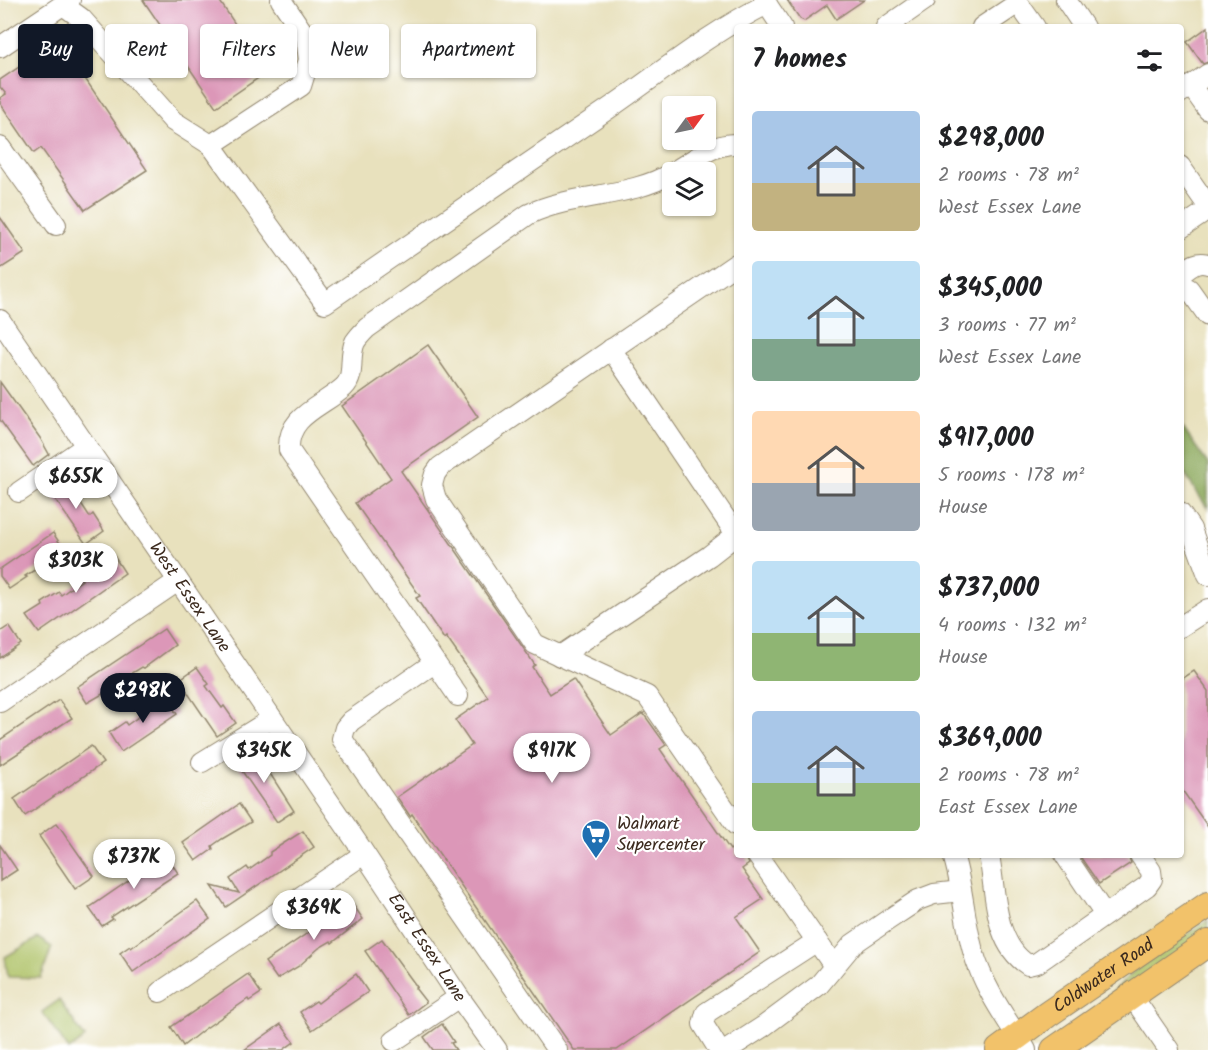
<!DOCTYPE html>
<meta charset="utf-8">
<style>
:root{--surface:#fff;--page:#f6f6f6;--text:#202124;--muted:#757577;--accent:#111827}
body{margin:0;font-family:Kalam,sans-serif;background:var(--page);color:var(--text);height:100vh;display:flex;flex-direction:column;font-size:22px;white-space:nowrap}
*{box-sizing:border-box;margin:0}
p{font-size:20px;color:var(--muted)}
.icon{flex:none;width:33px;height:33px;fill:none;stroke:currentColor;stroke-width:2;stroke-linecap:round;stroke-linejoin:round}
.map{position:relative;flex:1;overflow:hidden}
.side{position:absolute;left:734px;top:24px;width:450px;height:834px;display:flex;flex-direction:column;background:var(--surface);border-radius:6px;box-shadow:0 2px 4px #0004}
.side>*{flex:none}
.top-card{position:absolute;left:18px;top:24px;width:570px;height:54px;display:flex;gap:12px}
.needle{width:39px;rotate:57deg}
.controls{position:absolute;left:662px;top:96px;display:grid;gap:12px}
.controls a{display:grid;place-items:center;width:54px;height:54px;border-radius:6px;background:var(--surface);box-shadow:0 2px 4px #0004;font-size:30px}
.price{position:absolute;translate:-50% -51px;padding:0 14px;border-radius:21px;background:#fff;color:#222;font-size:20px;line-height:39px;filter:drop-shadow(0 2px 3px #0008)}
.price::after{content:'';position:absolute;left:50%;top:36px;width:18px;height:14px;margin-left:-9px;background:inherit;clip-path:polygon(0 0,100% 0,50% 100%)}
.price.current{background:var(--accent);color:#fff}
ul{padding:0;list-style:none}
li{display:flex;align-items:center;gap:18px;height:150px;padding:0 18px}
li span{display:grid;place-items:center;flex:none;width:168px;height:120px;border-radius:6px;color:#555}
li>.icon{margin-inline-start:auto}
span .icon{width:72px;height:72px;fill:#fffc;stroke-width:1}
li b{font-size:26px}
h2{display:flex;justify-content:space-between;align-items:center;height:72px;padding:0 18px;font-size:26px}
.pill{padding:0 21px;border-radius:6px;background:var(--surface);box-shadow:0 2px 4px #0004;font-size:21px;line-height:54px}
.pill.current{background:var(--accent);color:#fff}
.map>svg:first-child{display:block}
</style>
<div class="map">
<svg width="1208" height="1050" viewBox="0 0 1208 1050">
<rect width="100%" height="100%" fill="#fff"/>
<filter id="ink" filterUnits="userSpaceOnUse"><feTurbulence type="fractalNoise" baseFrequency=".0167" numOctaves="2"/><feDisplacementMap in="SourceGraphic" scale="12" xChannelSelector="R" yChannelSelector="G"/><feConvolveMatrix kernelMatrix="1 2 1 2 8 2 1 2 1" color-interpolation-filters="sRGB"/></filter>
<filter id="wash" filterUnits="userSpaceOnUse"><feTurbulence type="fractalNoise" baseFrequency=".008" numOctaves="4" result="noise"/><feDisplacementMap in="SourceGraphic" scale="24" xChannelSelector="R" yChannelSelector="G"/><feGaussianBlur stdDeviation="1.35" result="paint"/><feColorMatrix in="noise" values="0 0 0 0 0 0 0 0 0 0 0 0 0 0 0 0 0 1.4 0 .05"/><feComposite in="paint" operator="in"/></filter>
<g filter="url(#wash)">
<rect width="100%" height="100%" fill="#e8e1bd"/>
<g fill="#adc165" stroke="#747642" stroke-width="1.5">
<polygon points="1208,920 1208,930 1197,941 1095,1010 1135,970"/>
<polygon points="38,938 52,947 41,978 8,977 5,957"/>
<polygon points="59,1000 85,1038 69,1050 42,1012"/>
</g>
<polygon fill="#8aa75a" stroke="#62683c" stroke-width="1.5" points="1182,427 1208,464 1208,509 1181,469 1180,428"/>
<g id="blocks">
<g fill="#dc97b8">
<polygon points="143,0 219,0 267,72 216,107"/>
<polygon points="787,0 864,0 836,19 827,5 804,21 800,19"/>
<polygon points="1208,27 1208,62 1203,64 1187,42"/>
<polygon points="59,40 147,170 85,210 41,148 34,153 0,103 0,98 6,94 0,87 0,80"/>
<polygon points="0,217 25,253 0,269"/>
<polygon points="428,345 478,417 401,471 535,665 532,667 550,694 573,679 611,735 643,713 666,745 660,749 730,850 736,845 736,855 745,855 749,864 742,869 763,899 736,917 760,952 617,1050 574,1050 412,814 410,816 397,797 472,745 455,720 488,697 446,637 444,639 416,598 420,596 355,503 391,478 342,406"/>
<polygon points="0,382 40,438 49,454 33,466 0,420"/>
<polygon points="66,476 77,493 75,494 90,517 93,514 104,531 86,544 48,489"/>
<polygon points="53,533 65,551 25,576 27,577 9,589 0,576 0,569"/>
<polygon points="114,556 125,573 39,633 27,616 43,606 42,603 59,592 61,595 82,580 80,577"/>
<polygon points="9,626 21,644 0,658 0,632"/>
<polygon points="164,629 175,645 144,668 142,667 121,680 122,683 87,703 77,687"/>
<polygon points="197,667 209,684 206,686 222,708 224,706 236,723 217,736 179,680"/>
<polygon points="1194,671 1208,691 1208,827 1180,787 1180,680"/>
<polygon points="164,695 177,714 121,752 109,733 125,722 127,725 149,709 147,706"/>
<polygon points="59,700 72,718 0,765 0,740"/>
<polygon points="91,746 103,763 25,816 14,799"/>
<polygon points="250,747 262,761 294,811 277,822 233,758"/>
<polygon points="239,804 251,822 222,839 212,846 213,849 196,861 183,843"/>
<polygon points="57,823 94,876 75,889 39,836"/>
<polygon points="303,831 314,847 226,907 212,886 239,893 230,879 247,867 249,870 270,855 270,852"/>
<polygon points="0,845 17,870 0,881"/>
<polygon points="166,855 178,873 111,917 113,919 102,926 89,908"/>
<polygon points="1079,855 1128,855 1131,863 1099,884"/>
<polygon points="197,901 210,919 133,972 120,953 130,946 131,948"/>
<polygon points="352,903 363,919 332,943 331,941 319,948 299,966 277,979 265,962"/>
<polygon points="382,939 417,987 415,988 426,1002 409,1015 365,951"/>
<polygon points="248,974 261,993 249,1001 248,999 203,1030 183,1046 171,1027"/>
<polygon points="356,974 368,992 312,1030 300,1012 316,1001 318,1003"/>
<polygon points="281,1024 294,1042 283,1050 244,1050"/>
<polygon points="442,1024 454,1042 451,1043 456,1050 433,1050 424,1037"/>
</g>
</g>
</g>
<g filter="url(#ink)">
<use href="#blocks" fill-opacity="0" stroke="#92866e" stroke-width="1.5"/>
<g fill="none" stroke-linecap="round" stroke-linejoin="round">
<g stroke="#92866e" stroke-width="22">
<g id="minor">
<polyline points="764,0 782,27"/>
<polyline points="1066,0 1084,27"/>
<path d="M63,5L81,18L173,121L211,145L325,303C420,237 516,172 611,107C663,71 711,32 767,4"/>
<polyline points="886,27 925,0"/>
<polyline points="982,27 1018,3 1035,27"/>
<polyline points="0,47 70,0"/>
<polyline points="1191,86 1208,110"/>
<polyline points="1180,93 1208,74"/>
<polyline points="211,145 301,86 309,60 306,37 281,0"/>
<polyline points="0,147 56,225"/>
<polyline points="1180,166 1208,206"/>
<path d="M673,172C693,161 713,143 736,144"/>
<polyline points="1180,229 1208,210"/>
<polyline points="736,264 440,467 435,474 432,485 436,499 535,644 647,696 736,825"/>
<path d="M1180,275C1189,268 1196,260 1208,264"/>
<polyline points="1180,285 1189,289 1208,316"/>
<path id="s1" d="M0,320L358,844L459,997L497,1050"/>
<polyline points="611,349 736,534"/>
<polyline points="19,492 86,446"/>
<polyline points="1180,513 1191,529 1208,575"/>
<polyline points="1180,627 1208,609"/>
<polyline points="560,656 709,556 736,535"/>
<polyline points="434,663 351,721 345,728 342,739 557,1050"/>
<path d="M458,696L289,450C287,415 322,407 344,387C356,375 348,357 355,342C358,337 363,332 367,328L529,214C574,193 630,198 672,173"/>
<polyline points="0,702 178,581"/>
<polyline points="202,762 272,719"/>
<polyline points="757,855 834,966"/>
<path d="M953,855C963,886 964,920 973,951C983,987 1007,1020 1026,1050"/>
<path d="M989,855C996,891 993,943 1028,965L1037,963L1147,886L1152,879L1151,871L1140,855"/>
<polyline points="1065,855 1105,915"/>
<polyline points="160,992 364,854"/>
<polyline points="1132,996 1169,1050"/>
<polyline points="394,1041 459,997"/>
<polyline points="719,1050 703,1024 706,1013 817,941"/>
<polyline points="727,1050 764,1026 819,985 853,944 888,920 918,900 934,894 961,891"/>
</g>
</g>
<g stroke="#92866e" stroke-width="28">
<g id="major">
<path id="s2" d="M999,1050L1048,1014L1208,905"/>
<polyline points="1054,1050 1208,943"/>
</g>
</g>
<use href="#minor" stroke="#fff" stroke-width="20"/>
<use href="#major" stroke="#f2c26a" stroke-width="26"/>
</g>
</g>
<defs>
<g id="supermarket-pin" transform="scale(1.5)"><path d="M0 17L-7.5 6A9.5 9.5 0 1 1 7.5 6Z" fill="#1f6fb2" stroke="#fff"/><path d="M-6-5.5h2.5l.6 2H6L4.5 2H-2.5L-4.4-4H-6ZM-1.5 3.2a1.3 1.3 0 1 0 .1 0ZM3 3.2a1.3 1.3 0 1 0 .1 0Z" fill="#fff"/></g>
</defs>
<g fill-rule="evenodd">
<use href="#supermarket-pin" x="596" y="834"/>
</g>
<g text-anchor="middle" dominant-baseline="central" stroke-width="4.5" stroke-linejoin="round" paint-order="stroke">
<g font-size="18" fill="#3b2a1e" stroke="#fff">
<text stroke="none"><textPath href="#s1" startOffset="336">West Essex Lane</textPath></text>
<text stroke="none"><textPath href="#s1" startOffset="759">East Essex Lane</textPath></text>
<text stroke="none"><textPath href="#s2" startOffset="128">Coldwater Road</textPath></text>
</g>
<g font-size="18" fill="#3b2a1e" stroke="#fff" text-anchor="start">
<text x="617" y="824">Walmart<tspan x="617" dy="21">Supercenter</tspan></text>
</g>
</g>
</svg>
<div class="controls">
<a><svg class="needle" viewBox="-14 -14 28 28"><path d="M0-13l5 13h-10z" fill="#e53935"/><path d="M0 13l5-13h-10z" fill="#757577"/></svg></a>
<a><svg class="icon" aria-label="layers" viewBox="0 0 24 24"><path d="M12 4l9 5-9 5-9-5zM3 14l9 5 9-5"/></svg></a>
</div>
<b class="price" style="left:76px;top:510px">$655K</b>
<b class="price" style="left:76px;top:594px">$303K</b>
<b class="price current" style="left:143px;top:724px">$298K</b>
<b class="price" style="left:264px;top:784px">$345K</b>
<b class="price" style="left:552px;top:784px">$917K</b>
<b class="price" style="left:134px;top:890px">$737K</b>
<b class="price" style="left:314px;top:941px">$369K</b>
<div class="top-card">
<a class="pill current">Buy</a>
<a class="pill">Rent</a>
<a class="pill">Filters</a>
<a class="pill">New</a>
<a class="pill">Apartment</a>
</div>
<section class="side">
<h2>7 homes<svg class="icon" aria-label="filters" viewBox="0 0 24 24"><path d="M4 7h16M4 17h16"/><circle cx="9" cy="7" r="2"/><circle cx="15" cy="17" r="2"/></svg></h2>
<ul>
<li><span style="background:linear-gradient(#a9c7e8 60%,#c2b280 0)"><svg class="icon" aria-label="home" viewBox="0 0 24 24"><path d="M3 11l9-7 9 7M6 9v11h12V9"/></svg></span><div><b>$298,000</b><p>2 rooms · 78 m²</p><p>West Essex Lane</p></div></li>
<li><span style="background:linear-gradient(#bfe0f5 65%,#7fa58c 0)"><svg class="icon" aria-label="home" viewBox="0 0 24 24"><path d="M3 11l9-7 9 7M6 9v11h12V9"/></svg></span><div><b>$345,000</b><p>3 rooms · 77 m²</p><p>West Essex Lane</p></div></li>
<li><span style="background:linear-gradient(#ffd9b3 60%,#9aa5b1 0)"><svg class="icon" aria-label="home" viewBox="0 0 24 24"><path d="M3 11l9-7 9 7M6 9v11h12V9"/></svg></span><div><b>$917,000</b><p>5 rooms · 178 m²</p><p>House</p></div></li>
<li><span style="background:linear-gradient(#bfe0f5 60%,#8fb573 0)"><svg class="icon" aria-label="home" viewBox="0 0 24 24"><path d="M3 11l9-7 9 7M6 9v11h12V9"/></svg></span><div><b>$737,000</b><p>4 rooms · 132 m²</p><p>House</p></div></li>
<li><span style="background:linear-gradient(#a9c7e8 60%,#8fb573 0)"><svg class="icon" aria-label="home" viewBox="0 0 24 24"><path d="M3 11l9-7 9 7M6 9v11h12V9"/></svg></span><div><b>$369,000</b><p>2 rooms · 78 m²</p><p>East Essex Lane</p></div></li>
</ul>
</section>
</div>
